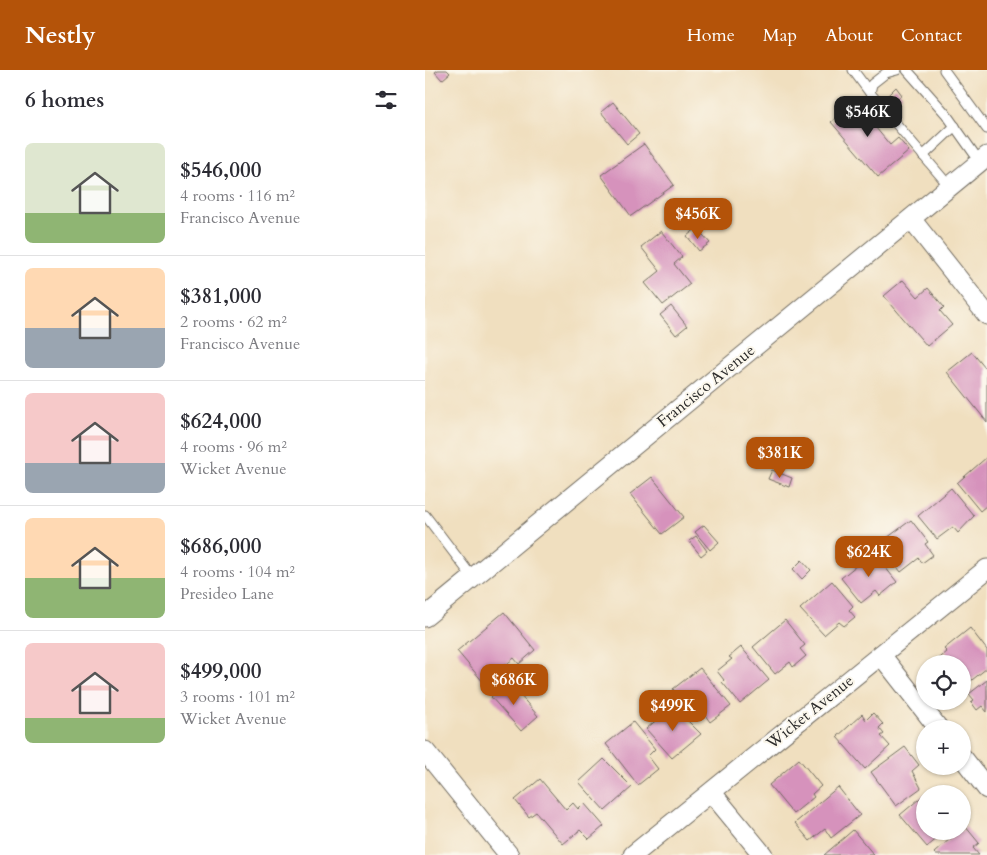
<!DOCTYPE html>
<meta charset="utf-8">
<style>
:root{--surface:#fff;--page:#f7f7f7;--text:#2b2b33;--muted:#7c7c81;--line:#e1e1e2;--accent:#b45309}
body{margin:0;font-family:Cardo,serif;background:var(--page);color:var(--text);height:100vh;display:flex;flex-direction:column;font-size:19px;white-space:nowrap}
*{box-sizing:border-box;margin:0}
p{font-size:16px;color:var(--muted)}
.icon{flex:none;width:28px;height:28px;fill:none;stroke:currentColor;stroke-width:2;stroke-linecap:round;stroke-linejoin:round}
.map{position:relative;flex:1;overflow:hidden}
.panel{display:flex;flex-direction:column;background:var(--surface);width:425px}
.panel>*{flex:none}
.fabs{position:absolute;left:491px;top:585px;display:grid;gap:10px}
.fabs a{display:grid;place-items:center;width:55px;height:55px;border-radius:50%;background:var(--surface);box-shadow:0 1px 4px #0004;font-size:25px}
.price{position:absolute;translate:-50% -42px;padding:0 11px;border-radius:10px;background:var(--accent);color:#fff;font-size:16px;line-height:32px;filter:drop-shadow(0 1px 2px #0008)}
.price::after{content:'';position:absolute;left:50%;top:30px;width:15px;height:11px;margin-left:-8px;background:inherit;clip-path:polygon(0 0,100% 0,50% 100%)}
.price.selected{background:#222;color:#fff}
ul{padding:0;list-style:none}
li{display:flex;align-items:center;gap:15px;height:125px;padding:0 25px}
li+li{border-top:1px solid var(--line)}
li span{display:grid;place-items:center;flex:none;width:140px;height:100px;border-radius:8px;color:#555}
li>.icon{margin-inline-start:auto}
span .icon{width:60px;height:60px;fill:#fffc;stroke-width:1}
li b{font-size:21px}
h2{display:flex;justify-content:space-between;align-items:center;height:60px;padding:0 25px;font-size:21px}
header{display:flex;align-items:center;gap:30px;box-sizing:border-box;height:70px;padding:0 25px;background:var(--accent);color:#fff}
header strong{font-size:24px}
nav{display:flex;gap:28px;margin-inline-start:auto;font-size:18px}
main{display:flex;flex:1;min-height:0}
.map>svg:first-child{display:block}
</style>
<header>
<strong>Nestly</strong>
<nav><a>Home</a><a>Map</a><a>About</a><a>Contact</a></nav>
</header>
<main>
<section class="panel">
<h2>6 homes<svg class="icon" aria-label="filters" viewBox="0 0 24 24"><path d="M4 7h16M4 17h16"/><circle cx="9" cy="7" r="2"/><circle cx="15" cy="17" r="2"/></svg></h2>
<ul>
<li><span style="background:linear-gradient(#dfe7d0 70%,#8fb573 0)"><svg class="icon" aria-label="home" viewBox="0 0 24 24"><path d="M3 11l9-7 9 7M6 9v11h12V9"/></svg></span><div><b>$546,000</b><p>4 rooms · 116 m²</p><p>Francisco Avenue</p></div></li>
<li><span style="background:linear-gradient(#ffd9b3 60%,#9aa5b1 0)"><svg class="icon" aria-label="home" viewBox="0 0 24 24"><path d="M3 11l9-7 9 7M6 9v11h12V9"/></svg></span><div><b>$381,000</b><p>2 rooms · 62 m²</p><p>Francisco Avenue</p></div></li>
<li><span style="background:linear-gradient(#f6c9c9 70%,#9aa5b1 0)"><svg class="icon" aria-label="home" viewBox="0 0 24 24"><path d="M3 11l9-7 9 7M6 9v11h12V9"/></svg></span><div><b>$624,000</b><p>4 rooms · 96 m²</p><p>Wicket Avenue</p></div></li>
<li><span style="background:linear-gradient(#ffd9b3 60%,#8fb573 0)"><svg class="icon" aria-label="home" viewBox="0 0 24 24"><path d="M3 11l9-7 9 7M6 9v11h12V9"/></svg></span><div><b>$686,000</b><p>4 rooms · 104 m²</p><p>Presideo Lane</p></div></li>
<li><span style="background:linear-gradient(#f6c9c9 75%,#8fb573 0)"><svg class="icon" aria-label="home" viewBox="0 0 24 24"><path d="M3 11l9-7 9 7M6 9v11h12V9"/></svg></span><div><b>$499,000</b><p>3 rooms · 101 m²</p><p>Wicket Avenue</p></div></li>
</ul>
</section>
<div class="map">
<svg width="562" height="785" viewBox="0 0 562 785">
<rect width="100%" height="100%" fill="#fbf7ec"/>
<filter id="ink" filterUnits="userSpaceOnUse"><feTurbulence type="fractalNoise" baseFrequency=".02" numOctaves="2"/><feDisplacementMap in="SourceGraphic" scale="10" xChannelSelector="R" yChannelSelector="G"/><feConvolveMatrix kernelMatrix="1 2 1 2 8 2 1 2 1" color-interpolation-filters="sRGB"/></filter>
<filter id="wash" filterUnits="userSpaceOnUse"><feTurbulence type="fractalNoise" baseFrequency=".0096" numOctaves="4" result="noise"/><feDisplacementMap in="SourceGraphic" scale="20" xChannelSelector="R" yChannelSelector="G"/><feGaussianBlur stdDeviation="1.12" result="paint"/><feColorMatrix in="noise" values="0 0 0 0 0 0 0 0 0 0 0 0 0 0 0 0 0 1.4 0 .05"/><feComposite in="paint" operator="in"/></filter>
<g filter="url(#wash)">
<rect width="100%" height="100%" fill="#f0dfbf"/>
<g id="blocks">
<g fill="#d692bc">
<polygon points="13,0 22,0 25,3 17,10 10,2"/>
<polygon points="471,17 477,25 468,32 463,25"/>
<polygon points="434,28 451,48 446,52 465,75 473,68 484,81 453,107 406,52"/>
<polygon points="188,32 214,64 202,74 176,42"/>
<polygon points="219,74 249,115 206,146 176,105"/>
<polygon points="272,158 285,173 274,181 262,166"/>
<polygon points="236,161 257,187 249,194 265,214 238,235 220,213 235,201 216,177"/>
<polygon points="478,210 493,227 503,218 519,237 515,241 527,255 502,276 459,226"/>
<polygon points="246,236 262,256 251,265 235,245"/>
<polygon points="547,282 560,298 562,297 562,352 522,302"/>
<polygon points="562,387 562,435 555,441 532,413"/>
<polygon points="347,400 367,408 364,417 343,409"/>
<polygon points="227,407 259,447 237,464 205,424"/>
<polygon points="526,418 549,446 533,463 528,457 512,469 493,446"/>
<polygon points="486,450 503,472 500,474 508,485 497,493 494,488 476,502 454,474"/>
<polygon points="279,455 294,472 285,480 270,462"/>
<polygon points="271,466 282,481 276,486 264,471"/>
<polygon points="448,482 472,512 455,526 451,521 436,533 416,508"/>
<polygon points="377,490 386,500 377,509 368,499"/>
<polygon points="407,511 428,536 424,540 430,547 419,556 414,552 399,565 375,539"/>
<polygon points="79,542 110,580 94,594 89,588 59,613 32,581"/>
<polygon points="360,550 380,575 375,579 381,586 368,597 365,592 350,604 328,577"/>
<polygon points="545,558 562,580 562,598 542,614 538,609 538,594 513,594 511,591 522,582 519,579"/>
<polygon points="316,577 344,610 315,634 297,612 299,610 292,601 307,589 304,587"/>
<polygon points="275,598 306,636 285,652 277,641 270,646 248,619"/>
<polygon points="562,610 562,642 557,636 552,640 546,632 549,630 544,624"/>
<polygon points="83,611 113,646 96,661 66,627"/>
<polygon points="248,636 276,664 247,688 221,659"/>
<polygon points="448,643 458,654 454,658 459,664 456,666 465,676 440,699 412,667 437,644 441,650"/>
<polygon points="208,652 230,679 223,686 233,699 213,715 181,674"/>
<polygon points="480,677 494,695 487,701 496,718 471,736 446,702"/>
<polygon points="179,689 207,717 180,741 154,712"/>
<polygon points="374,689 396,716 387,724 389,727 368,744 344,715"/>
<polygon points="115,709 141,740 148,733 153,739 159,733 179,756 164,769 155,760 138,774 111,742 104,747 90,730"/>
<polygon points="413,717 435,745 406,768 400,759 385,771 370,753"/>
<polygon points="500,724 500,761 521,761 502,777 475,745"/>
<polygon points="540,756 554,773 548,778 554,785 511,785 509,783 534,761 538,761"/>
<polygon points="428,760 449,785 399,785"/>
</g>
</g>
</g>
<g filter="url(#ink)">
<use href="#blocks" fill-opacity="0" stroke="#706a5f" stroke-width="1"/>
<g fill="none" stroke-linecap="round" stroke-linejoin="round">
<g stroke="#706a5f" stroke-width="11">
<g id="lane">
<polyline points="428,0 445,23 525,117"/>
<polyline points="482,0 521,44 555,92"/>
<polyline points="519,0 562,59"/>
<polyline points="445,23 447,14 461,3 472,0"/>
<polyline points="498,86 530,56"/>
<polyline points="0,445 48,508"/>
</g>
</g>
<g stroke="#706a5f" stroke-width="21">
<g id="street">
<polyline points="486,149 562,245"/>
<polyline points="0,547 562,86"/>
<polyline points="456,585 514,659"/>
<polyline points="0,681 84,785"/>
<polyline points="538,688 562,719"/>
<polyline points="287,723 338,785"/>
<polyline points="208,785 562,499"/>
</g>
</g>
<use href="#lane" stroke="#fff" stroke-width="9"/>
<use href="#street" stroke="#fff" stroke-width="19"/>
</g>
</g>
<g text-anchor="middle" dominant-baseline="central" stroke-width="4" stroke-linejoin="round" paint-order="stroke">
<g font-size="16" fill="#2b2b2b" stroke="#fbf7ec">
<text transform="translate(281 316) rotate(-39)">Francisco Avenue</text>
<text transform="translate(385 642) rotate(-39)">Wicket Avenue</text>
</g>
</g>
</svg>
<div class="fabs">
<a><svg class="icon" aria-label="locate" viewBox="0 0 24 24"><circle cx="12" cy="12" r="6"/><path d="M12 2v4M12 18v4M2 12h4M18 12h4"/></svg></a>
<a>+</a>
<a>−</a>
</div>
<b class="price selected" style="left:443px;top:68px">$546K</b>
<b class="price" style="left:273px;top:170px">$456K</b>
<b class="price" style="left:355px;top:409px">$381K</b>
<b class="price" style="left:444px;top:508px">$624K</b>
<b class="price" style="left:89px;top:636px">$686K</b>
<b class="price" style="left:248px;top:662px">$499K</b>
</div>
</main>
